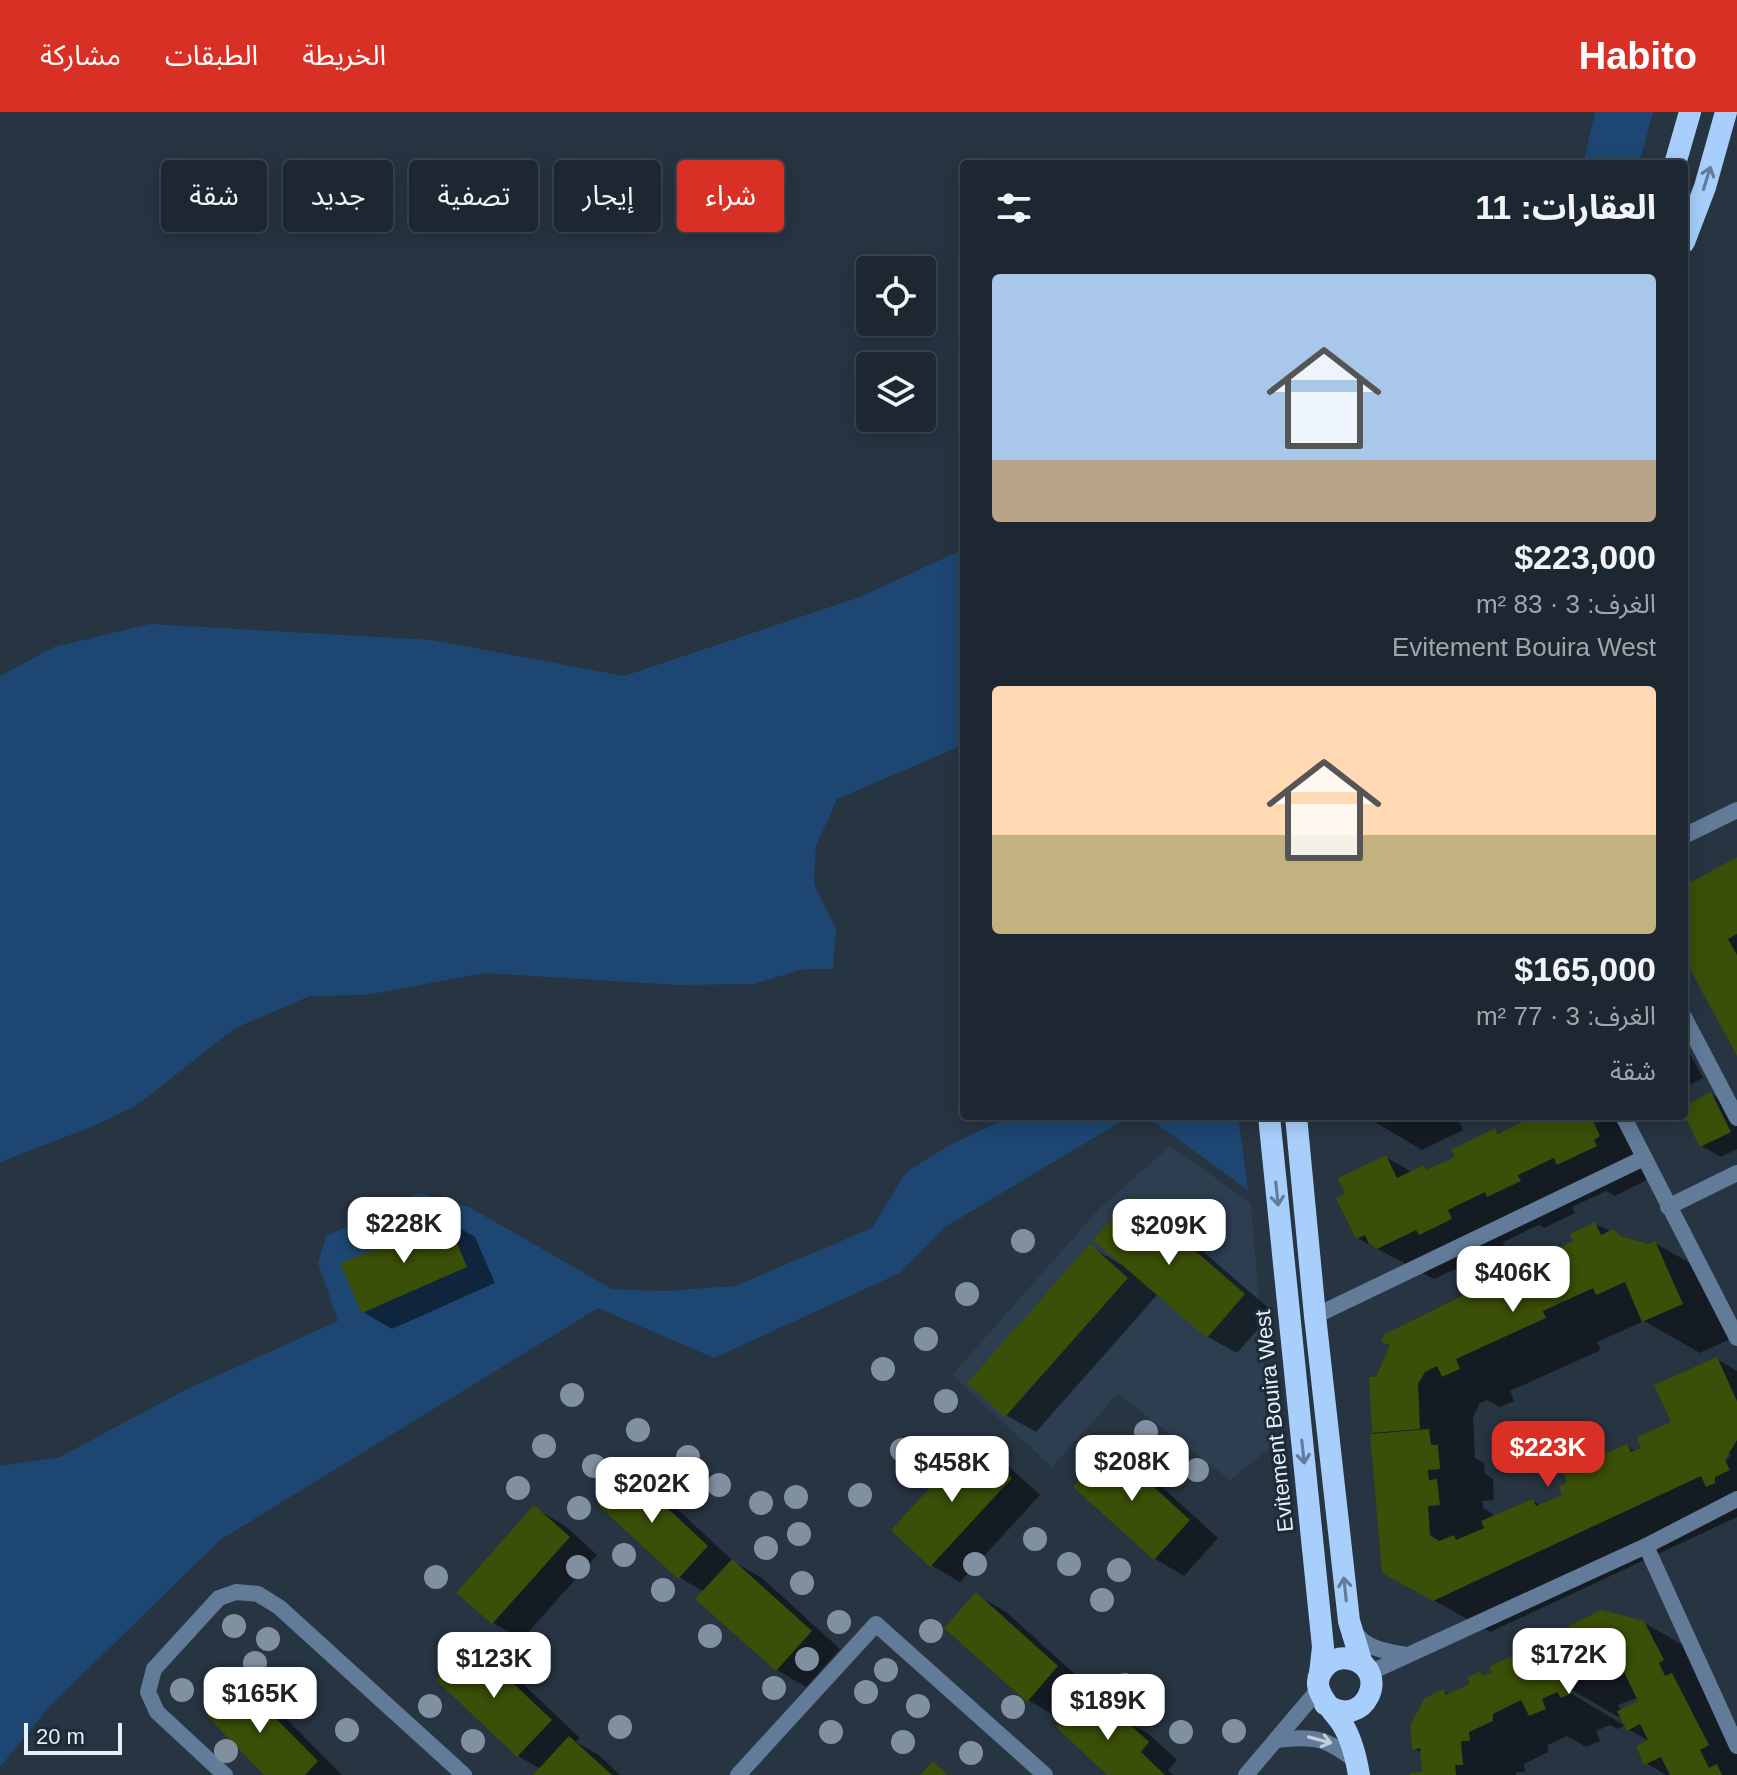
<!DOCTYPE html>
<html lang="ar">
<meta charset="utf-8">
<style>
:root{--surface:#1d2732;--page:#252f3a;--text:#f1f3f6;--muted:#a0a5ac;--line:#3b444d;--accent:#d93025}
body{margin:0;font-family:Helvetica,"Noto Sans Arabic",sans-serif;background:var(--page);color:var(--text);direction:rtl;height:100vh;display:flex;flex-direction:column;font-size:30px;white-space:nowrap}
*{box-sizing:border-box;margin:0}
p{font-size:26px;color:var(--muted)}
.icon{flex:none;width:44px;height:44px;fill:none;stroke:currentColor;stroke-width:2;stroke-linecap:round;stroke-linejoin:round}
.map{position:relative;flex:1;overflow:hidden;direction:ltr}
.panel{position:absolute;left:960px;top:48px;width:728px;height:960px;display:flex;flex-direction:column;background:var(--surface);border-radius:8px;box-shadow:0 4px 20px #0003,0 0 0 2px var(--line);direction:rtl}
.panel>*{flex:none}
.hud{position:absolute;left:24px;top:48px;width:760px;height:72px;direction:rtl;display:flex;gap:16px}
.buttons{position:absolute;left:856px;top:144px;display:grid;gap:16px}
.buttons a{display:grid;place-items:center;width:80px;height:80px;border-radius:8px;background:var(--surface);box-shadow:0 4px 20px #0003,0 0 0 2px var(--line);font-size:40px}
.scale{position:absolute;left:24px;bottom:20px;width:98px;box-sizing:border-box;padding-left:8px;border:4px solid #e7f0f9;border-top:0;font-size:22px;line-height:28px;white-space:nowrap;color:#e7f0f9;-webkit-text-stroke:6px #1d2a38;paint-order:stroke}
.price{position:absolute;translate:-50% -68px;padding:0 18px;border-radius:16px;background:#fff;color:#222;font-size:26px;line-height:52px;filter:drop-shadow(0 2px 4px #0008)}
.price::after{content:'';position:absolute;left:50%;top:48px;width:24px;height:18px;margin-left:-12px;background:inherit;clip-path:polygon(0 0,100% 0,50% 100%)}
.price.current{background:var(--accent);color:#fff}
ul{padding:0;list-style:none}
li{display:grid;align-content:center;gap:16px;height:424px;padding:0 32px}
li span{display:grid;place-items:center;height:248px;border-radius:8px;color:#555}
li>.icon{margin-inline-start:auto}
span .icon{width:144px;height:144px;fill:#fffc;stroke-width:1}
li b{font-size:34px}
h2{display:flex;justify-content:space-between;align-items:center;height:96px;padding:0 32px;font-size:34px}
.tag{padding:0 28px;border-radius:8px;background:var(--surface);box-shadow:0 4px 20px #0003,0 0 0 2px var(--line);font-size:28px;line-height:72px}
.tag.current{background:var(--accent);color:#fff}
header{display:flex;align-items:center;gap:48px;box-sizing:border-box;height:112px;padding:0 40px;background:var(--accent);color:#fff}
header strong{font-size:38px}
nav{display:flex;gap:44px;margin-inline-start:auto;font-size:28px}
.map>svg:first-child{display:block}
</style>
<header>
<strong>Habito</strong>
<nav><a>الخريطة</a><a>الطبقات</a><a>مشاركة</a></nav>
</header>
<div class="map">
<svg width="1737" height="1663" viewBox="0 0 1737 1663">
<rect width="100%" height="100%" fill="#273442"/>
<polygon fill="#2c3e50" points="1170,1034 1251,1091 1271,1335 1230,1368 1118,1282 1052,1355 952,1263 1098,1098"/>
<g fill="#1d4772">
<polygon points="1595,0 1653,0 1639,52 1583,52"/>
<polygon points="964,437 964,628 956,636 837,687 816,734 814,772 836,817 833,857 804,857 754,872 678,873 485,861 366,883 310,884 235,916 137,993 94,1014 0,1050 0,564 54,535 150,512 433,528 624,564 860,485"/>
<polygon points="1011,1004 1130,1004 945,1115 900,1161 714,1246 598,1196 220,1428 49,1595 0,1655 0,1354 60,1345 183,1279 338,1209 318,1151 326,1124 419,1081 469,1095 612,1177 665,1179 735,1174 872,1116 906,1060 950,1033"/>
<polygon points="1146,1004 1238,1004 1248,1078"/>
</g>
<g fill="#0007" fill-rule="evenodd">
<polygon points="1737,747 1737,940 1684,842 1684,776"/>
<polygon points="1684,940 1691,944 1703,966 1684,976"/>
<polygon points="1711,982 1730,993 1737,1007 1737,1037 1721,1045 1702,1034 1684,999 1684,996"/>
<polygon points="1365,1004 1467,1004 1468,1005 1459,1009 1463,1018 1422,1038"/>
<polygon points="1529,1004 1615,1004 1651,1066 1615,1084 1606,1079 1572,1095 1575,1101 1544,1116 1539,1113 1503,1130 1506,1139 1476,1153 1470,1150 1434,1167 1357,1126 1348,1083 1386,1045 1413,1061 1424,1056 1429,1059 1458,1046 1495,1019 1502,1023 1531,1008"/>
<polygon points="1132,1086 1161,1103 1273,1200 1237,1241 1208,1225 1158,1182 1036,1320 1006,1303 969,1271 1090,1134 1120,1152"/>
<polygon points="446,1108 475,1125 495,1171 392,1217 363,1200"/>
<path d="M1595,1112L1631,1129L1648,1134L1655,1131L1711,1163L1737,1224L1700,1241L1644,1209L1597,1230L1601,1238L1510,1279L1514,1289L1500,1295L1487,1288L1480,1291L1473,1305L1475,1346L1484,1351L1485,1362L1493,1367L1494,1388L1483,1389V1396L1492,1401L1493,1406L1533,1389L1541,1394L1565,1384L1627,1334L1636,1340L1674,1311L1717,1247L1737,1259V1405L1490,1520L1384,1460L1372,1322L1371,1267H1378L1576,1130ZM1727,1342H1731L1721,1358Z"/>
<polygon points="974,1332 1003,1349 1040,1383 960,1470 931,1453"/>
<polygon points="1110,1338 1139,1354 1218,1426 1184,1464 1155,1447"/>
<polygon points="628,1361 657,1378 734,1450 762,1466 840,1537 806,1575 777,1558 704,1480 679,1465"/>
<polygon points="534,1396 564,1413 597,1443 522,1527 493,1511"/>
<polygon points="977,1483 1006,1500 1086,1572 1057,1605 1028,1588"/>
<path d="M1643,1510L1700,1543L1737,1614V1663H1666L1646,1651L1649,1629L1628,1617L1626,1613L1618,1617L1610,1613L1596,1619L1600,1629L1586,1635L1567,1624L1548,1633V1640L1524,1652L1525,1660H1516V1663H1416L1424,1661L1422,1641L1414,1636L1443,1579L1451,1584L1473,1573L1480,1561L1486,1565L1552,1526L1559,1530ZM1565,1574L1624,1608V1613L1563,1577ZM1639,1585L1641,1590L1621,1600L1618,1593Z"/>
<polygon points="471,1534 501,1551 580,1626 576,1630 599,1643 620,1663 538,1663 541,1657 518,1644 439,1568"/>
<polygon points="238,1570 267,1587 342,1663 267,1663"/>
<polygon points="1084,1587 1117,1608 1119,1605 1149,1622 1177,1648 1168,1658 1174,1663 1110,1663"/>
</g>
<g fill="#3a4f07">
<polygon points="1737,745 1737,822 1728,827 1737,843 1737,944 1684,846 1684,774"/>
<polygon points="1711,980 1731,1020 1700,1035 1684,1003 1684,994"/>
<polygon points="1527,1004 1591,1004 1600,1024 1594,1028 1597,1034 1557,1053 1554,1046 1518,1063 1521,1069 1487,1085 1485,1080 1448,1098 1452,1107 1419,1123 1416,1118 1377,1137 1369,1132 1365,1123 1356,1127 1336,1086 1345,1082 1338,1066 1386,1043 1397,1066 1424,1053 1426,1058 1455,1045 1451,1038 1495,1016 1498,1022 1528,1007"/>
<polygon points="1132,1084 1245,1182 1207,1226 1093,1128"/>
<polygon points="446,1105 467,1155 362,1201 340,1152"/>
<polygon points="1595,1110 1601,1123 1613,1117 1621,1124 1648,1132 1655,1129 1683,1192 1642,1210 1625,1170 1596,1183 1593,1176 1543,1199 1546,1206 1456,1247 1460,1257 1442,1265 1437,1254 1425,1260 1418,1272 1420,1317 1372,1321 1369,1265 1376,1265 1390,1233 1381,1230 1383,1223 1573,1129 1570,1122"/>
<polygon points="1090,1132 1128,1166 1005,1305 967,1271"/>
<polygon points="1717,1245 1737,1289 1737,1328 1725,1348 1730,1358 1715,1365 1715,1371 1706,1375 1701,1364 1433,1489 1382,1461 1370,1322 1429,1317 1431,1333 1438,1333 1440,1357 1428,1358 1429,1368 1437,1367 1440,1393 1428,1394 1430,1423 1439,1429 1454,1423 1456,1428 1484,1416 1481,1409 1533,1387 1536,1394 1562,1383 1559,1374 1567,1371 1563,1360 1627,1332 1631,1340 1641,1336 1637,1325 1671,1310 1654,1273"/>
<polygon points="973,1329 1012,1366 930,1455 891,1418"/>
<polygon points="1110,1335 1190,1408 1154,1448 1073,1375"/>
<polygon points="627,1358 708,1434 678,1467 597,1392"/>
<polygon points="534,1393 570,1425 492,1512 456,1481"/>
<polygon points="732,1447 812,1519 776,1559 695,1487"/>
<polygon points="976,1480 1058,1554 1027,1590 944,1516"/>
<polygon points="1601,1498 1644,1509 1664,1548 1659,1551 1665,1564 1672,1561 1709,1633 1700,1638 1709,1656 1717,1652 1722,1663 1670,1663 1661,1645 1644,1653 1636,1634 1648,1628 1640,1612 1627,1619 1617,1599 1638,1589 1623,1558 1616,1562 1612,1553 1600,1559 1595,1549 1563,1561 1572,1581 1561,1586 1557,1580 1542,1587 1546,1597 1529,1604 1521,1588 1493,1602 1493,1609 1469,1620 1470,1629 1461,1629 1463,1653 1455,1653 1456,1663 1410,1663 1410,1661 1422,1660 1420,1636 1412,1638 1410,1613 1425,1586 1443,1577 1446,1583 1470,1572 1467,1566 1480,1559 1483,1564 1492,1560 1489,1555 1552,1524 1555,1530 1572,1520 1569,1514"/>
<polygon points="471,1531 552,1608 517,1645 436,1568"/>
<polygon points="238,1568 318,1649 305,1663 264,1663 207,1604"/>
<polygon points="1084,1585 1111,1611 1119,1602 1149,1630 1141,1640 1165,1663 1107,1663 1056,1615"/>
<polygon points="569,1624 612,1663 533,1663"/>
<polygon points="933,1649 947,1663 920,1663"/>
</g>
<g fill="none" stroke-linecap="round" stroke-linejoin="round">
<g stroke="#617b98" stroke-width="16">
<polyline points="1684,724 1737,698"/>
<polyline points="1684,905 1737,1006"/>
<polyline points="1668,1095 1737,1061"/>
</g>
<g stroke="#617b98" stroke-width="16">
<polyline points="1623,1004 1737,1226"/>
<polyline points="1315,1204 1644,1046"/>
<polyline points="1646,1434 1737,1634"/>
<path d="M1354,1519C1365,1537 1388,1540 1407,1543"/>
<polyline points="1369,1561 1646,1434 1737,1387"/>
<path d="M1276,1628C1315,1623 1326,1626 1357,1650"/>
<polyline points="225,1663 157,1600 148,1580 154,1557 219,1486 236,1480 258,1482 279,1495 464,1663"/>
<polyline points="738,1663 876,1512 1045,1663"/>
<polyline points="1246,1663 1318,1578"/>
</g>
<g stroke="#a8cffc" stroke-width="22">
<polyline points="1675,52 1690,0"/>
<polyline points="1684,130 1705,75 1726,0"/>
<polyline points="1269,1004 1323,1535 1320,1562"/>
<polyline points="1296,1004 1315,1204 1349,1509 1362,1552"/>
<path d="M1325,1592C1365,1621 1392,1557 1351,1547C1342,1545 1334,1547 1328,1552C1304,1573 1329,1593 1341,1610C1351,1625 1356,1645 1359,1663"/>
</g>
</g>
<g fill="#8190a0">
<circle cx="1023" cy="1129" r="12"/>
<circle cx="967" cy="1182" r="12"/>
<circle cx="926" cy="1227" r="12"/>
<circle cx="883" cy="1257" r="12"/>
<circle cx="572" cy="1283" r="12"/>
<circle cx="946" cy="1289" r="12"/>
<circle cx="638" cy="1318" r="12"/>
<circle cx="1146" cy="1320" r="12"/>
<circle cx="544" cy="1334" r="12"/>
<circle cx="902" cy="1338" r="12"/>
<circle cx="688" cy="1345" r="12"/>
<circle cx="594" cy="1354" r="12"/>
<circle cx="1197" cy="1358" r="12"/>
<circle cx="719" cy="1373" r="12"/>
<circle cx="518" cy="1376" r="12"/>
<circle cx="860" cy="1383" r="12"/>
<circle cx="796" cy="1385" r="12"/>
<circle cx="761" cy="1391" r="12"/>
<circle cx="579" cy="1396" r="12"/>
<circle cx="799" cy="1422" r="12"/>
<circle cx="1035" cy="1427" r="12"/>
<circle cx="766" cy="1436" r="12"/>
<circle cx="624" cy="1443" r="12"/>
<circle cx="975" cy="1452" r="12"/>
<circle cx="1069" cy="1452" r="12"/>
<circle cx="578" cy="1455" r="12"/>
<circle cx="1119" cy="1458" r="12"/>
<circle cx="436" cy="1465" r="12"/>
<circle cx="802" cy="1471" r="12"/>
<circle cx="663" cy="1478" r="12"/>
<circle cx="1102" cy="1488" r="12"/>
<circle cx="839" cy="1510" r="12"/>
<circle cx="234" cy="1514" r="12"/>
<circle cx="931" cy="1519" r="12"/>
<circle cx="710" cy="1524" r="12"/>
<circle cx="268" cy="1527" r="12"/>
<circle cx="807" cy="1547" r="12"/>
<circle cx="255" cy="1551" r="12"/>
<circle cx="886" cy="1558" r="12"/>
<circle cx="1125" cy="1573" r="12"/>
<circle cx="774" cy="1576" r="12"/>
<circle cx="182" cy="1578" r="12"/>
<circle cx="866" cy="1580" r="12"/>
<circle cx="297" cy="1584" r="12"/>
<circle cx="430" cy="1594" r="12"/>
<circle cx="918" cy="1594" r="12"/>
<circle cx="1013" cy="1595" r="12"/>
<circle cx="620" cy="1615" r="12"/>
<circle cx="347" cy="1618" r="12"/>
<circle cx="1234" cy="1619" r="12"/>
<circle cx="831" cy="1620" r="12"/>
<circle cx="1181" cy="1620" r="12"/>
<circle cx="473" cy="1629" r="12"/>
<circle cx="903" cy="1630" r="12"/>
<circle cx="226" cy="1639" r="12"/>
<circle cx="971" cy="1641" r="12"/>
</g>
<defs><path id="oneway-shaft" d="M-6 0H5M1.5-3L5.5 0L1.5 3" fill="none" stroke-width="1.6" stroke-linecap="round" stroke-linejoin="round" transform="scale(2)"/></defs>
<g stroke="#627c9a">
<use href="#oneway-shaft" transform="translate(1707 66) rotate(-73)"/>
<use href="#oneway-shaft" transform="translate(1277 1082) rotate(84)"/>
<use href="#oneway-shaft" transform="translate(1303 1340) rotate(84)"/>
<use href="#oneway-shaft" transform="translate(1345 1477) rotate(-96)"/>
</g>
<use stroke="#bfcddc" href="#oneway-shaft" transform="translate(1320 1628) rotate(15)"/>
<g text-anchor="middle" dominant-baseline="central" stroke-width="6" stroke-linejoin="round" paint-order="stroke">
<g font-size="22" fill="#e7f0f9" stroke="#1d2a38">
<text transform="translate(1274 1309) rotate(-96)">Evitement Bouira West</text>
</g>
</g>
</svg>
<div class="buttons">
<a><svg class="icon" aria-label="locate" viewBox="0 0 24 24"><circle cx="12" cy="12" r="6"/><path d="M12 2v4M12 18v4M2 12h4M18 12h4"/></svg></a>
<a><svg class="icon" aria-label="layers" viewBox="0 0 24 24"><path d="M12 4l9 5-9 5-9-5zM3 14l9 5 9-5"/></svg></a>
</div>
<div class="scale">20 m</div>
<b class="price" style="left:404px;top:1153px">$228K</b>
<b class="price" style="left:1169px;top:1155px">$209K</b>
<b class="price" style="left:1513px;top:1202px">$406K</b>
<b class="price current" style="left:1548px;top:1377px">$223K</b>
<b class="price" style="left:1132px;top:1391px">$208K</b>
<b class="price" style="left:952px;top:1392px">$458K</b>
<b class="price" style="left:652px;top:1413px">$202K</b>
<b class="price" style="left:1569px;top:1584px">$172K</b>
<b class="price" style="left:494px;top:1588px">$123K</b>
<b class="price" style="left:260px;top:1623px">$165K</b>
<b class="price" style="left:1108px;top:1630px">$189K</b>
<div class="hud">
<a class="tag current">شراء</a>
<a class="tag">إيجار</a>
<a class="tag">تصفية</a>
<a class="tag">جديد</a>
<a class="tag">شقة</a>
</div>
<section class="panel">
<h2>العقارات: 11<svg class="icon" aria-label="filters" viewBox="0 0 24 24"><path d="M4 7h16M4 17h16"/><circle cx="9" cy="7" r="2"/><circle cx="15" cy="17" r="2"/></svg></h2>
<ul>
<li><span style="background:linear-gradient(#a9c7e8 75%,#b9a48a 0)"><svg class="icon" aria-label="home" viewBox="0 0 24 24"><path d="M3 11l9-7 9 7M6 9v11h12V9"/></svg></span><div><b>$223,000</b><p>الغرف: 3 · 83 m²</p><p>Evitement Bouira West</p></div></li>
<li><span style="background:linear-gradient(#ffd9b3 60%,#c2b280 0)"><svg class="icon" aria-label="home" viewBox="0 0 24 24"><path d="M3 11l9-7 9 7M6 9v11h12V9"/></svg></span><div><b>$165,000</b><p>الغرف: 3 · 77 m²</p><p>شقة</p></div></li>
</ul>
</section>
</div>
